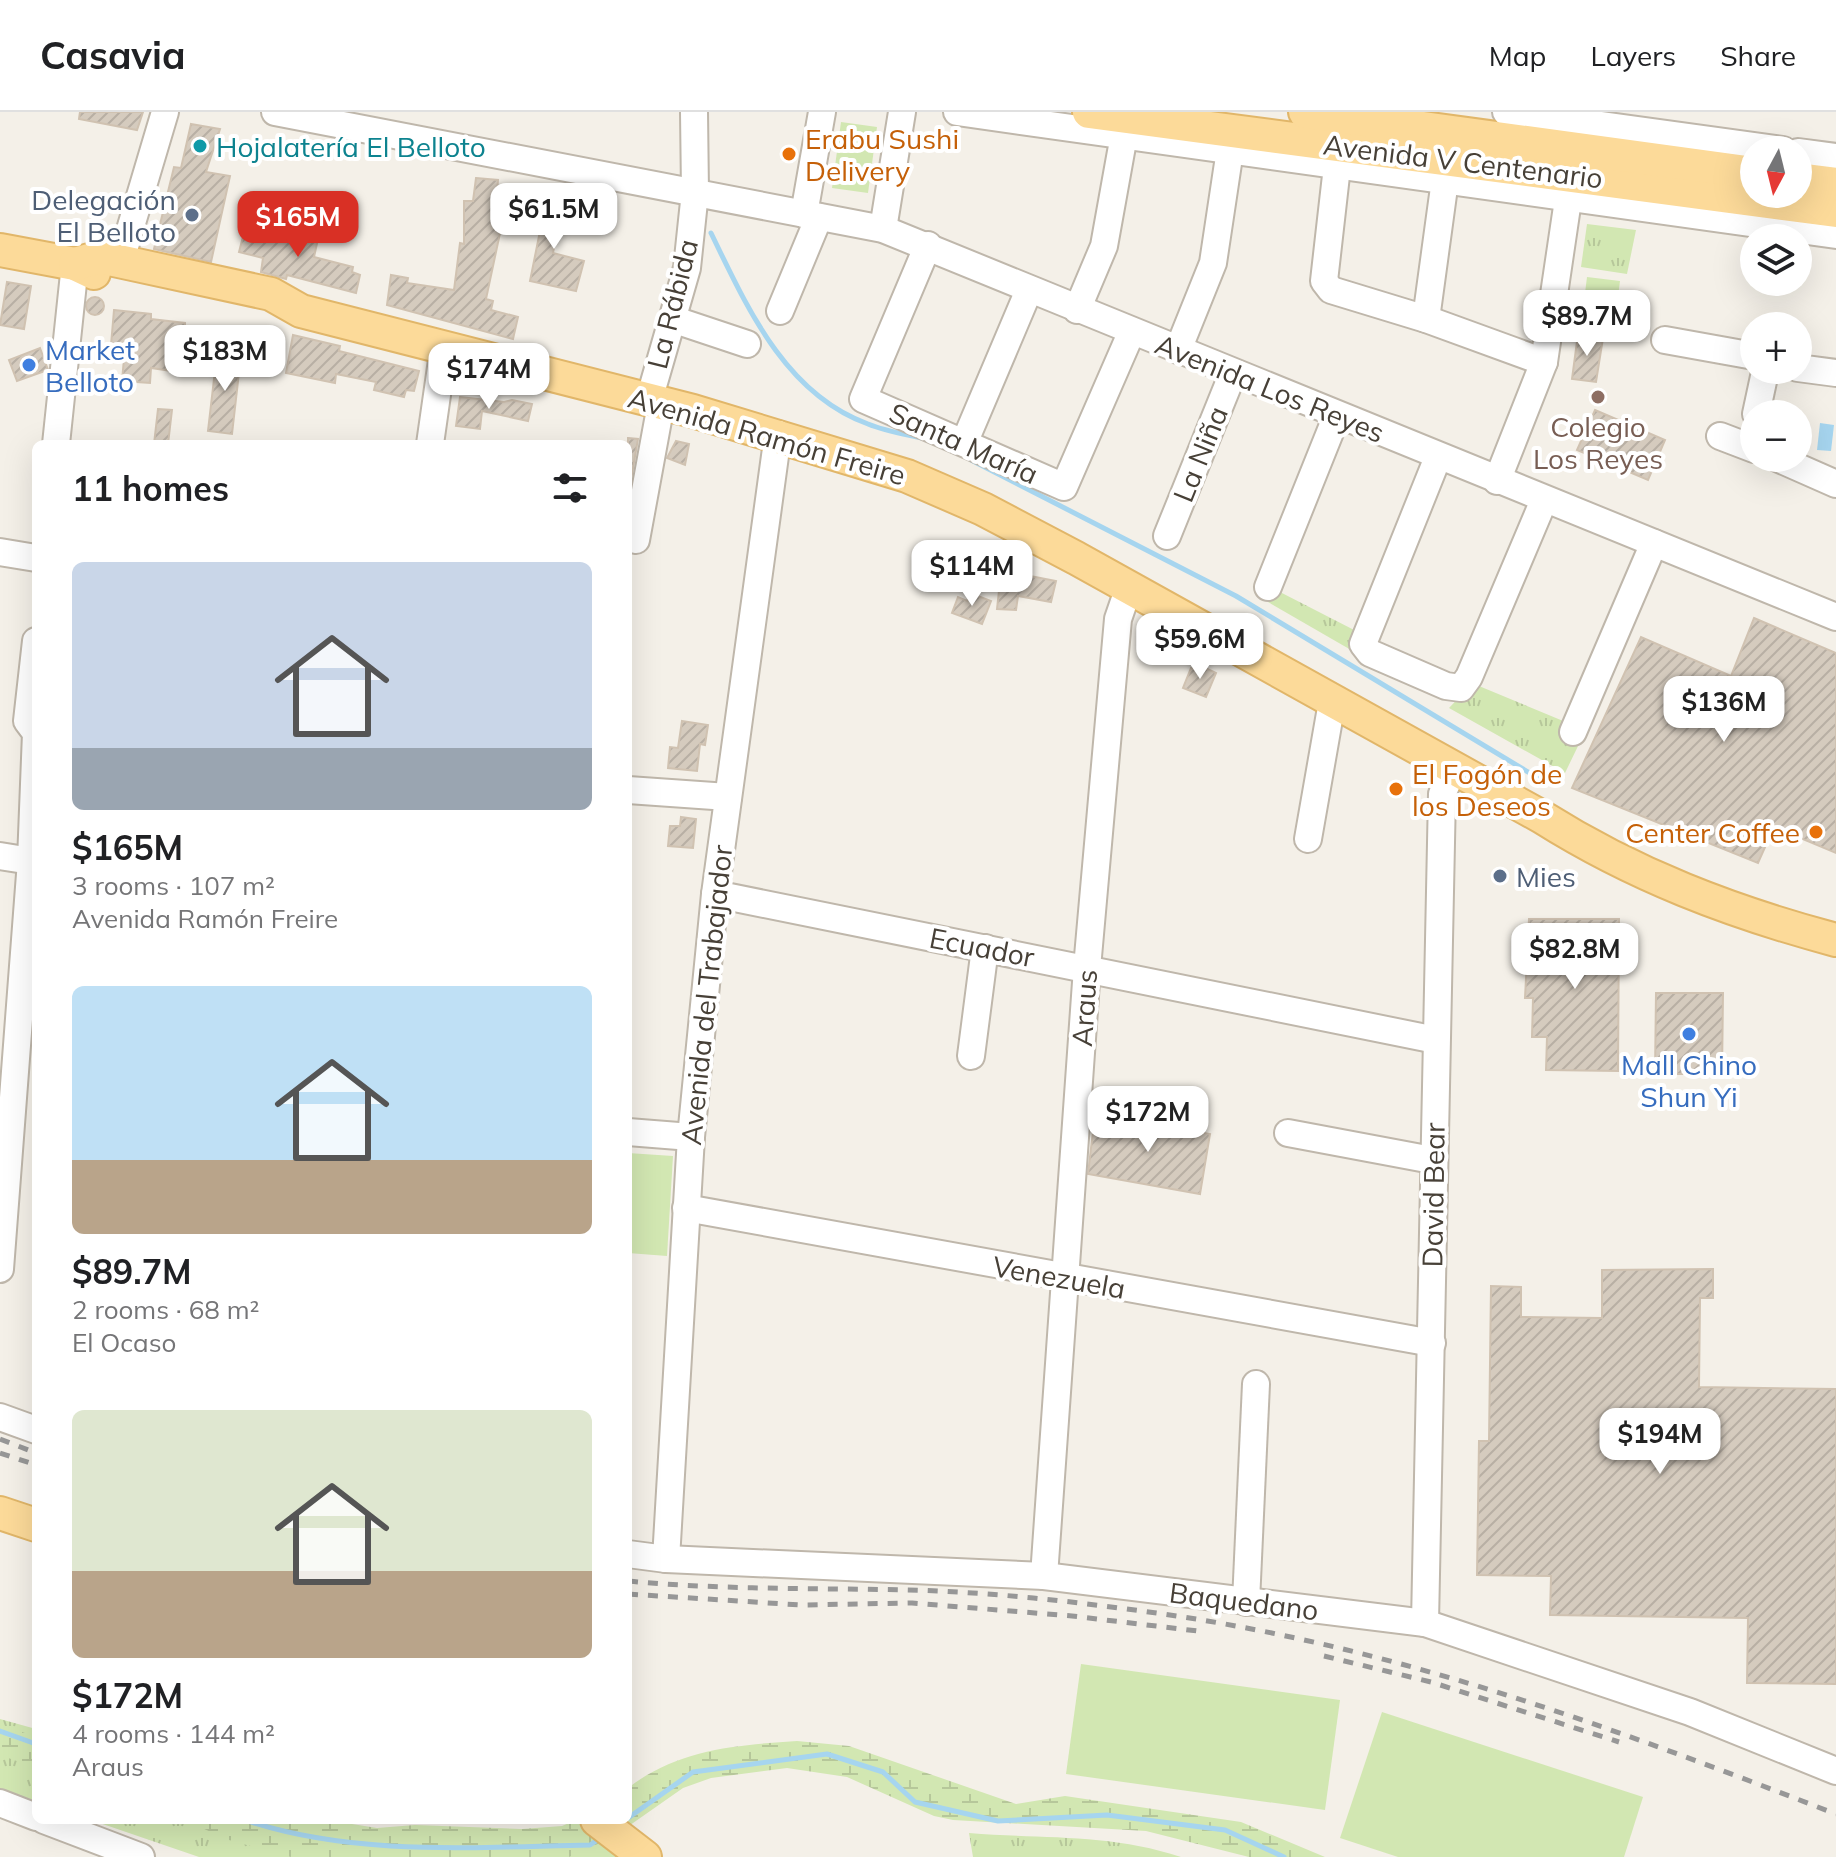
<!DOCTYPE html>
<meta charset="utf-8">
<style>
:root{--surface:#fff;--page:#f2f2f2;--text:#202124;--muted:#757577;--line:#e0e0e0;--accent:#d93025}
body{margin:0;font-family:Mulish,sans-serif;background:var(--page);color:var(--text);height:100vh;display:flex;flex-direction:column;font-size:30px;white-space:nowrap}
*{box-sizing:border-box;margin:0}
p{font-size:26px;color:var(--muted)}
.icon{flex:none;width:44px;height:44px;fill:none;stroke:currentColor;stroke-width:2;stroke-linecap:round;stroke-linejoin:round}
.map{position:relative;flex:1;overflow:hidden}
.sheet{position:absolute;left:32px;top:328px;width:600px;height:1384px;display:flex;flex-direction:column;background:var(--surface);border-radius:12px;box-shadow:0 8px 32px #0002}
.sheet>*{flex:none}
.needle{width:52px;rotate:187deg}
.buttons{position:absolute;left:1740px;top:24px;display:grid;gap:16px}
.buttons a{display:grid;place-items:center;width:72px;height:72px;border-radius:50%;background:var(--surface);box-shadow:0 8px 32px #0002;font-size:40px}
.price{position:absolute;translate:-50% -68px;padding:0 18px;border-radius:16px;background:#fff;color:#222;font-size:26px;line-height:52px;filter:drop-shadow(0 2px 4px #0008)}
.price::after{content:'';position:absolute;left:50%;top:48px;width:24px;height:18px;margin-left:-12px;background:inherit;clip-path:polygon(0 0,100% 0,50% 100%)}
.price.active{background:var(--accent);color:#fff}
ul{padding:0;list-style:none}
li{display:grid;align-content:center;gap:16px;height:424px;padding:0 40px}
li span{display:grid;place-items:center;height:248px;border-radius:12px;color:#555}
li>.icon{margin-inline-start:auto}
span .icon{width:144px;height:144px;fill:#fffc;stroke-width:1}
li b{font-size:34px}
h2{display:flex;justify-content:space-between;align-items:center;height:96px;padding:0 40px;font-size:34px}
header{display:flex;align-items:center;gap:48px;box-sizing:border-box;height:112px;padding:0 40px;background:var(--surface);border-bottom:2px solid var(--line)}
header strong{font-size:38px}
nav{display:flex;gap:44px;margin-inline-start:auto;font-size:28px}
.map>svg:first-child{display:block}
</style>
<header>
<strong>Casavia</strong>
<nav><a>Map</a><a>Layers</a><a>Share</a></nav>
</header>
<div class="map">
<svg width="1836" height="1745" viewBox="0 0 1836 1745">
<defs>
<pattern id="grass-tufts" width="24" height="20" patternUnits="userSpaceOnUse" patternTransform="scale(2)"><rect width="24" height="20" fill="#d2e7b2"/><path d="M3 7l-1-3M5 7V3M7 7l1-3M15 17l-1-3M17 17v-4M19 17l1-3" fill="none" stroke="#b6c79a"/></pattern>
<pattern id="wetland-marsh" width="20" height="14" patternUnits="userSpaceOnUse" patternTransform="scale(2)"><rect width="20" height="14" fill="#d2e7b2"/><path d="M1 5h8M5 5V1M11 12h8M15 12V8" fill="none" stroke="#b6c79a"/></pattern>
<pattern id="building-hatch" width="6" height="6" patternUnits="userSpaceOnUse" patternTransform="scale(2)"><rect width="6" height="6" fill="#d5cbbe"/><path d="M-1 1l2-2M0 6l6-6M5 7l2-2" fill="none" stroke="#b8afa4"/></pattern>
</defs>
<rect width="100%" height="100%" fill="#f4f0e8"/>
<g fill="url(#grass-tufts)">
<polygon points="1587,112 1636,118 1627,162 1581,155"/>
<polygon points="1278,479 1358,520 1351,538 1268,490"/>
<polygon points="1479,574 1568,611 1561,624 1579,632 1565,661 1449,596 1469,575"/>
<polygon points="0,1607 36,1617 36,1689 0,1677"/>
<polygon points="91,1708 280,1708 319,1718 592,1719 627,1745 199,1745"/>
<path d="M969,1721C1041,1727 1110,1721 1181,1745H973Z"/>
</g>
<g fill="url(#wetland-marsh)">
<polygon points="0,1612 36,1625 36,1656 0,1643"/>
<path d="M797,1629L849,1634L1016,1692L1065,1684L1241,1710L1325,1745H1249L1146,1719L953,1708L934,1704L847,1665L787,1656L711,1666L683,1676L613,1725L569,1745H291L229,1728L184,1708H327L377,1716L415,1713L522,1717L562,1714L576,1708H628V1676C678,1637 736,1633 797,1629Z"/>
</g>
<g fill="#d2e7b2">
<polygon points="841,10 877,15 868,81 832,76"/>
<polygon points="1587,165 1620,169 1613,224 1580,220"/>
<polygon points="628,1041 673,1044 667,1144 628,1141"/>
<polygon points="1081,1552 1340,1588 1325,1698 1066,1662"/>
<polygon points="1382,1600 1643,1685 1624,1745 1398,1745 1340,1726"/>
</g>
<polygon fill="#a6d5ef" points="1820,311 1834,313 1831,339 1817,338"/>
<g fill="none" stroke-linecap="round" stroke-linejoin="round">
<g stroke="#a6d5ef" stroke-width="5">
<path d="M711,121C747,195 785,282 868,312C885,319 904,322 922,326"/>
<polyline points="971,348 1236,484 1543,669"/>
<polyline points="0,1619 36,1632"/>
<polyline points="628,1706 693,1660 827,1642 883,1660 915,1690 998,1709 1107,1703 1225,1718 1284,1745"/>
<path d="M245,1708C354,1745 477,1735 590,1733L602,1725"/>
</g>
</g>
<g fill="url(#building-hatch)" stroke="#d0c2b1" stroke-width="2">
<polygon points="80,0 143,0 137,18 79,7"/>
<polygon points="191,12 220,17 206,60 230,64 211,150 154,137 174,55 181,56"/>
<polygon points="476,66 498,68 496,91 506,93 486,187 493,189 491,198 518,205 513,227 387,193 391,163 408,166 407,171 454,178 460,131 464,132 464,89 473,89"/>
<polygon points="548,79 564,82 553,141 584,149 576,179 530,169"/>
<polygon points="246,113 259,116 258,121 265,125 295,131 299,113 320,118 314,145 353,155 352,160 360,163 356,181 287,163 286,167 261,160 263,146 239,140"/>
<polygon points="7,170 31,174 24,217 0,213"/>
<circle cx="95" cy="194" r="9"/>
<polygon points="114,198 151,202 151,207 185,211 185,215 207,219 205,244 181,241 179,260 151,256 150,271 122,269 125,235 111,233"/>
<polygon points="1578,222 1603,226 1596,270 1572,267"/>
<polygon points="293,223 340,234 339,239 419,259 414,279 406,278 404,285 374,278 376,270 336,262 335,271 286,261"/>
<polygon points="40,236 48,258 17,269 9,248"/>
<polygon points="217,241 241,243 232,322 208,319"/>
<polygon points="460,285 504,290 512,288 532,292 528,309 482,299 480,317 456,314"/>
<polygon points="158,297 172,298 168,332 154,332"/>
<polygon points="1595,298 1665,328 1648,368 1577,338"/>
<polygon points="628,326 638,327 631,368 628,368"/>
<polygon points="676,329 689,332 685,353 667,346"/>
<polygon points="1002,451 1021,452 1020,462 1056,469 1051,490 1018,484 1016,498 997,497"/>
<polygon points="970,481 991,489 982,512 952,501 958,485 967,489"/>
<polygon points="1754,506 1836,541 1836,741 1774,715 1758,751 1572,676 1641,525 1731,564"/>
<polygon points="1199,553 1216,561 1206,585 1183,576 1191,556 1197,558"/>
<polygon points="682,609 708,613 705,633 700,632 697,659 668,656 670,635 678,636"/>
<polygon points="681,705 696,707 693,736 668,734 670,714 680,714"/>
<polygon points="1529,807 1619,807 1618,959 1546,958 1547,925 1532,925 1533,886 1525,886"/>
<polygon points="1656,881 1723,881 1722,962 1655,962"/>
<polygon points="1095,1002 1210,1022 1200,1082 1088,1062"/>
<polygon points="1713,1157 1713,1186 1700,1186 1699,1275 1836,1277 1836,1572 1747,1571 1748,1506 1550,1503 1551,1464 1477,1463 1479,1329 1489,1329 1491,1174 1521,1175 1521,1205 1602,1206 1602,1158"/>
</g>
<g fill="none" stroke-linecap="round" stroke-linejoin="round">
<g stroke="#bfb7ab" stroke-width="30">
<g id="minor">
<polyline points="275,0 883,117 1836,505"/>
<polyline points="957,0 1836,123"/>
<polyline points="1506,0 1783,38"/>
<polyline points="1339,37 1324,169 1331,178 1426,207 1544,250"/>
<polyline points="1798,40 1836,45"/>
<polyline points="804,102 822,0"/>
<polyline points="883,117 902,0"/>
<polyline points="928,133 863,287 1064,375 1132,219"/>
<polyline points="121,148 165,0"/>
<polyline points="1077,198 1104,134 1124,23"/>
<polyline points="780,199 819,105"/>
<polyline points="672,207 747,232"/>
<polyline points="1426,207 1445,68"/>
<polyline points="1665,228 1754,244"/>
<polyline points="1178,238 1213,151 1230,38"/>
<polyline points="1798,256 1836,261"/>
<polyline points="649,288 687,156 695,80 694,0"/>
<polyline points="1756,302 1765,260"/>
<polyline points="1720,324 1754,337"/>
<polyline points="965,329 1029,178"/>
<polyline points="56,332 75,152"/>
<polyline points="430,332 444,234"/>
<polyline points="1438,345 1363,532 1370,541 1446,574 1461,576 1469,565 1544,388"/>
<polyline points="1777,346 1836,372"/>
<polyline points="1497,369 1544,250 1581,0"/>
<polyline points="1167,424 1233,261"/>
<polyline points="636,428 661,292"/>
<polyline points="0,440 36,446"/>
<polyline points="1268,475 1337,303"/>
<polyline points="1573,620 1654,431"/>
<polyline points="628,678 728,685"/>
<polyline points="1308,727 1332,590"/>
<polyline points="0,744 31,749"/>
<polyline points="715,782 1436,928"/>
<polyline points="971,944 985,836"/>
<polyline points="628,1020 691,1025"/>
<polyline points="1288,1021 1432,1048"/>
<polyline points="686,1096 1432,1231"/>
<polyline points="0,1157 31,749 36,621 27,609 36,529"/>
<polyline points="0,1305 36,1318"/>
<polyline points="628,1442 666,1447 1044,1464 1425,1511 1690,1600 1836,1659"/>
<polyline points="666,1447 691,1025 715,782 778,322"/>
<polyline points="1044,1464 1087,856 1118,507 1129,475"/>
<polyline points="1246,1490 1256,1272"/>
<polyline points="1425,1511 1442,682 1453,659"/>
<polyline points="0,1691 36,1705"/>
<polyline points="44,1708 141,1745"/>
</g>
</g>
<g stroke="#e1b669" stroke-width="36">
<g id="major">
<polyline points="1089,0 1836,99"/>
<polyline points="1305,0 1754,61"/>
<polyline points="1798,67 1836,72"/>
<polyline points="0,138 75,152 94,161"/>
<path d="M75,152L100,145L271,182L301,199L693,299L907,364L983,397L1076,446L1542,705C1634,763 1731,800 1836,828"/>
<polyline points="0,1401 36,1413"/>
<polyline points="597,1708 645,1745"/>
</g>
</g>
<use href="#minor" stroke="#fff" stroke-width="26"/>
<use href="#major" stroke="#fcda99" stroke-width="32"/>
<g stroke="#979797" stroke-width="5" stroke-dasharray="10 10" stroke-linecap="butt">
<polyline points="0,1327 36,1341"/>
<polyline points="0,1341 36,1353"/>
<path d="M628,1469C721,1478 815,1476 908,1478C993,1480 1079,1490 1163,1502C1400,1536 1613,1616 1836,1702"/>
<polyline points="628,1482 801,1493 912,1491 1072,1504 1206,1520"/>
<polyline points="1324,1544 1431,1570 1619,1630"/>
</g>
</g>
<circle fill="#0f9aa8" stroke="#fff" stroke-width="3" cx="200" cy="34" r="8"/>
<g fill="#e8710a" stroke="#fff" stroke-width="3">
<circle cx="789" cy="42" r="8"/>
<circle cx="1396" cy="677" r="8"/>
<circle cx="1816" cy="720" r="8"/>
</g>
<g fill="#5c6f8a" stroke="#fff" stroke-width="3">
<circle cx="192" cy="103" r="8"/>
<circle cx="1500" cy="764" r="8"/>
</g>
<g fill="#3f7fe0" stroke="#fff" stroke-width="3">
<circle cx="29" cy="253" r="8"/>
<circle cx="1689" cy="922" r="8"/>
</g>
<circle fill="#8d6e63" stroke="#fff" stroke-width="3" cx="1598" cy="285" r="8"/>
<g text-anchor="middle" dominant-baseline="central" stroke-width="8" stroke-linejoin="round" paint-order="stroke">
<g font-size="28" fill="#c56008" stroke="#fff" text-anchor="start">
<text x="805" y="26">Erabu Sushi<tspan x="805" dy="32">Delivery</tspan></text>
<text x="1412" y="661">El Fogón de<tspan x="1412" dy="32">los Deseos</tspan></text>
<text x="1800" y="720" text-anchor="end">Center Coffee</text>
</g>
<g font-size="28" fill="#0d838f" stroke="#fff" text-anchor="start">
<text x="216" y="34">Hojalatería El Belloto</text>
</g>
<g font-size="28" fill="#474037" stroke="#fff">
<text transform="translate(1463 49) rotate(7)">Avenida V Centenario</text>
<text transform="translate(672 192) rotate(-76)">La Rábida</text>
<text transform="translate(1270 276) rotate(22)">Avenida Los Reyes</text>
<text transform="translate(767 324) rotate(16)">Avenida Ramón Freire</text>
<text transform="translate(964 331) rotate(24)">Santa María</text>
<text transform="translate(1200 342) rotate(-68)">La Niña</text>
<text transform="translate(982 835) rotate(11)">Ecuador</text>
<text transform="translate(706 883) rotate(-84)">Avenida del Trabajador</text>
<text transform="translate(1084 896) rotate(-86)">Araus</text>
<text transform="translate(1433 1083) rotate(-89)">David Bear</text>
<text transform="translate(1059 1165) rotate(10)">Venezuela</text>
<text transform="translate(1244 1489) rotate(7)">Baquedano</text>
</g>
<g font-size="28" fill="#4e5e75" stroke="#fff" text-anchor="end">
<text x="176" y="87">Delegación<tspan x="176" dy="32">El Belloto</tspan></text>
<text x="1516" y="764" text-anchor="start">Mies</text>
</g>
<g font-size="28" fill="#366cbe" stroke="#fff" text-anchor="start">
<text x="45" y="237">Market<tspan x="45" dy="32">Belloto</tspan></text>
<text x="1689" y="952" text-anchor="middle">Mall Chino<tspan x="1689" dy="32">Shun Yi</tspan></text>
</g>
<g font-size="28" fill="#785e54" stroke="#fff">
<text x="1598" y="314">Colegio<tspan x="1598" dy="32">Los Reyes</tspan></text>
</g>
</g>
</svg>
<div class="buttons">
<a><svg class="needle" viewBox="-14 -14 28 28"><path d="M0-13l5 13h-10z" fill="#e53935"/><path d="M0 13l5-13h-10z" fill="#757577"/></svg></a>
<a><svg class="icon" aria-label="layers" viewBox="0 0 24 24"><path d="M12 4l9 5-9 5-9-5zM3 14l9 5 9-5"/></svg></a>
<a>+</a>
<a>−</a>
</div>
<b class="price" style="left:554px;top:139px">$61.5M</b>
<b class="price active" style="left:298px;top:147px">$165M</b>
<b class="price" style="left:1587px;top:246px">$89.7M</b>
<b class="price" style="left:225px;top:281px">$183M</b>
<b class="price" style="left:489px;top:299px">$174M</b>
<b class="price" style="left:972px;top:496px">$114M</b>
<b class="price" style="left:1200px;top:569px">$59.6M</b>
<b class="price" style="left:1724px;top:632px">$136M</b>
<b class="price" style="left:1575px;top:879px">$82.8M</b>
<b class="price" style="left:1148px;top:1042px">$172M</b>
<b class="price" style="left:1660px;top:1364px">$194M</b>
<section class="sheet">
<h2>11 homes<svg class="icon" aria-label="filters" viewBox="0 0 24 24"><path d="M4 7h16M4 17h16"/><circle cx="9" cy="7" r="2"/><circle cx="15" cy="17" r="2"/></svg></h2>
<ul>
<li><span style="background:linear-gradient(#c9d6e8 75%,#9aa5b1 0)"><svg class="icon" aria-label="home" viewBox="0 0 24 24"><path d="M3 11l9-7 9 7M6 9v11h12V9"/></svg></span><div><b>$165M</b><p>3 rooms · 107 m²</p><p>Avenida Ramón Freire</p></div></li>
<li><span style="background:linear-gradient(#bfe0f5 70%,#b9a48a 0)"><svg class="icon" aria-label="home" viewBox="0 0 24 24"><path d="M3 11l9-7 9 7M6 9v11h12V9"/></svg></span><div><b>$89.7M</b><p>2 rooms · 68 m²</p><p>El Ocaso</p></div></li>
<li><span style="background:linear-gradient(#dfe7d0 65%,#b9a48a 0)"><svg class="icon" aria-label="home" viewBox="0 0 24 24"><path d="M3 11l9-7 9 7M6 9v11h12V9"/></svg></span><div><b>$172M</b><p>4 rooms · 144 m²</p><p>Araus</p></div></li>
</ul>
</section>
</div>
